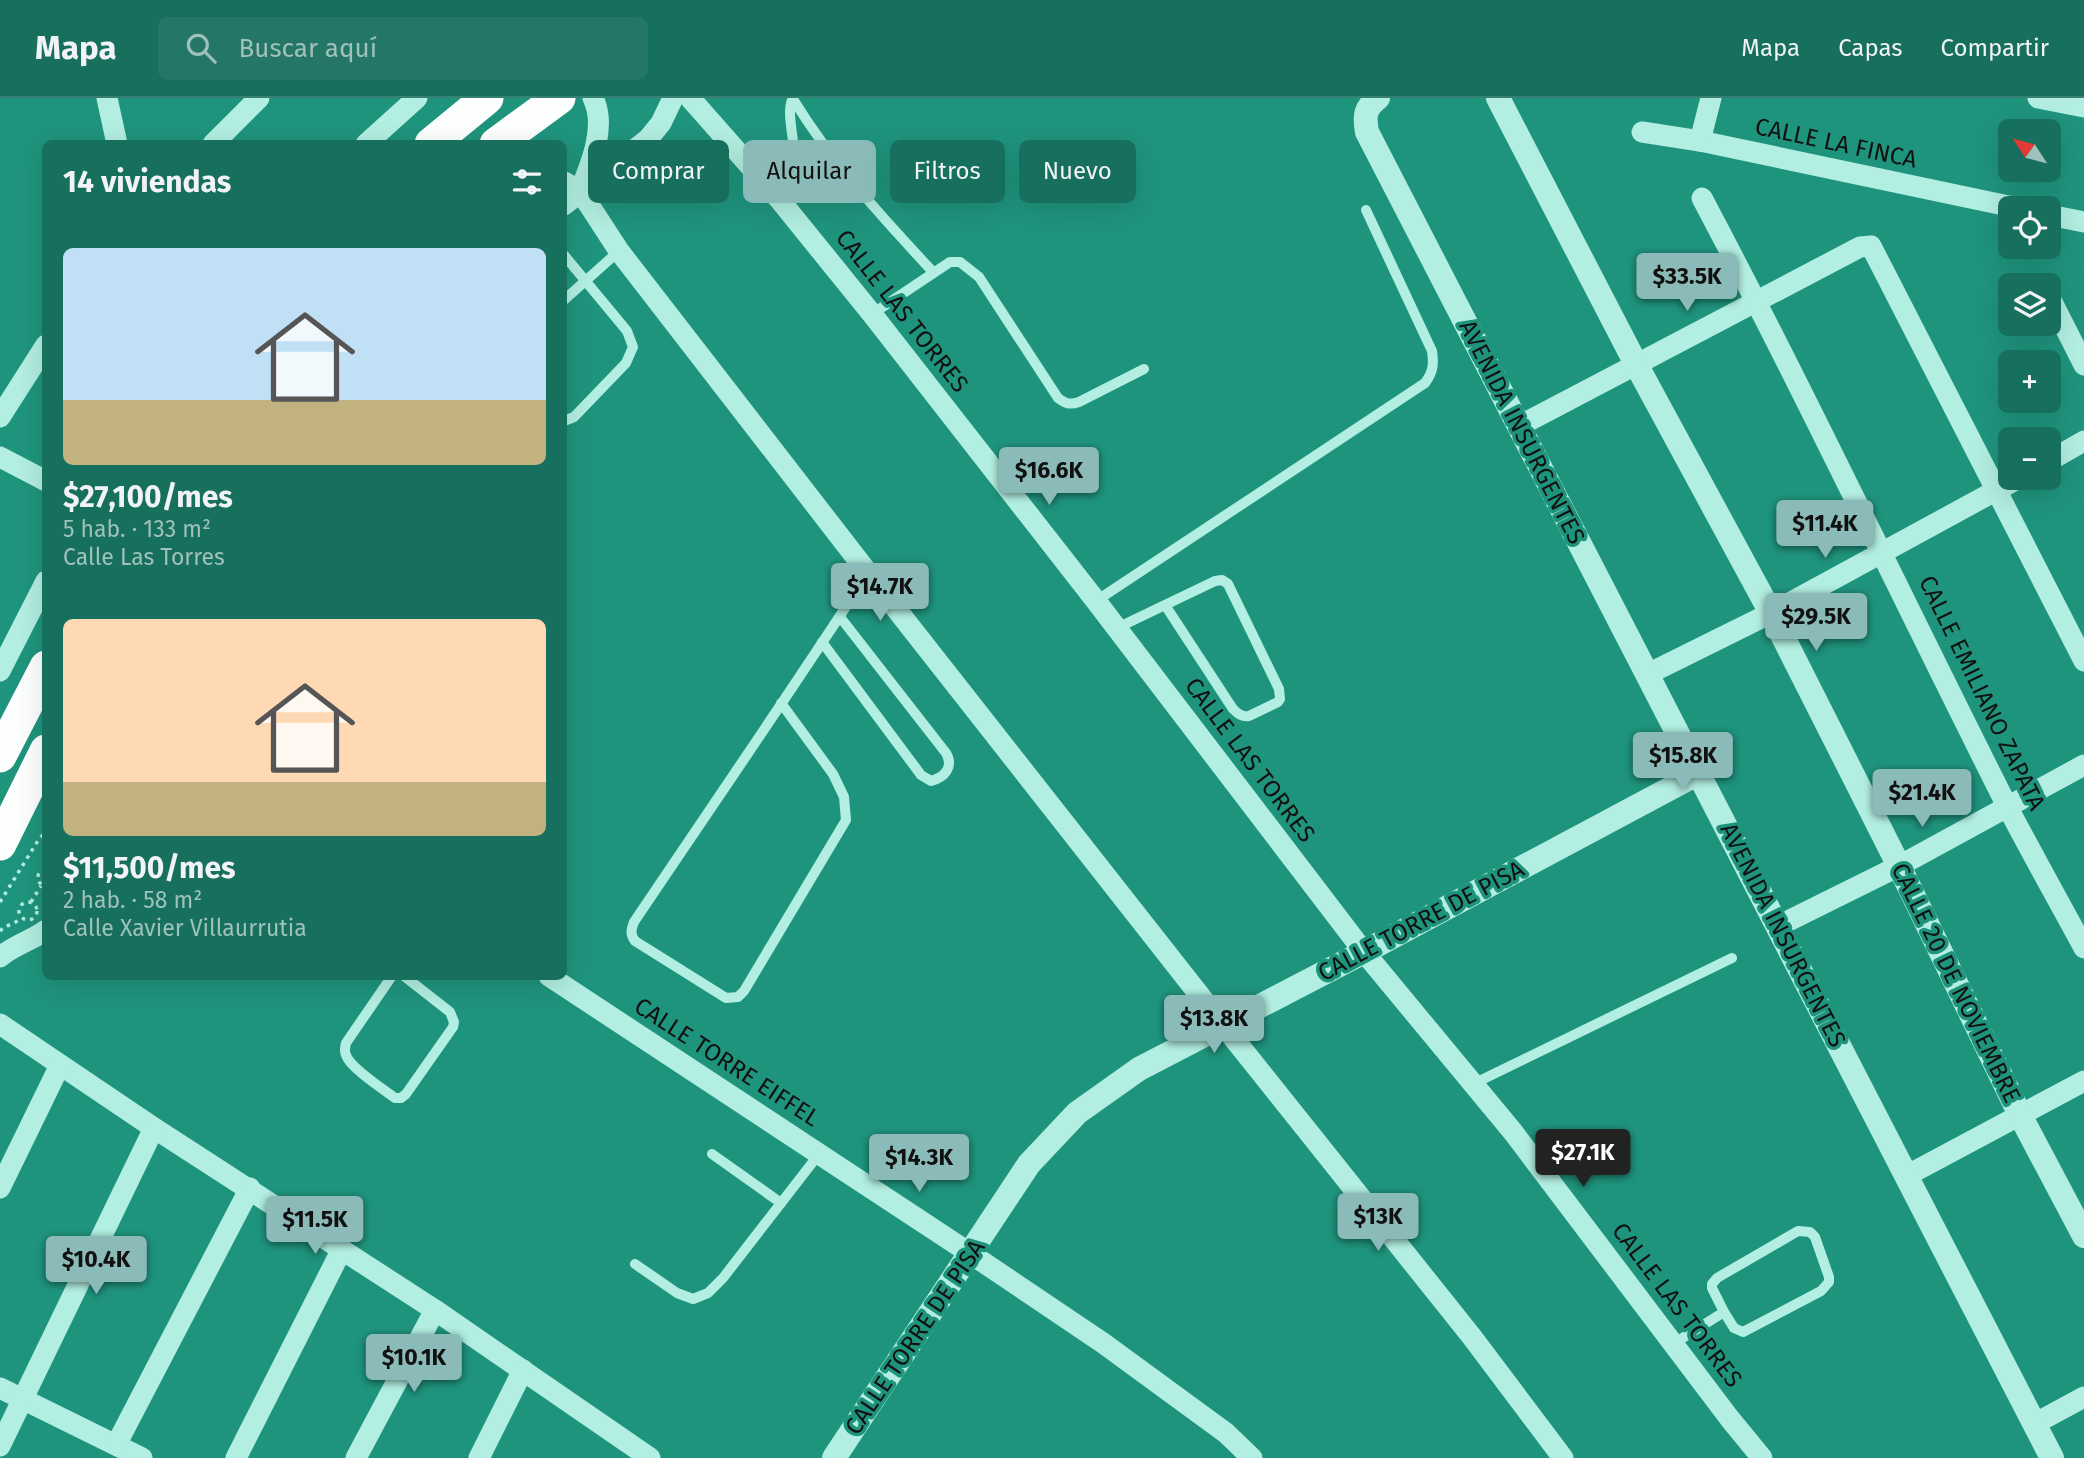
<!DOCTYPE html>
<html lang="es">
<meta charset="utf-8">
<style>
:root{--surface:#176f5e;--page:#247767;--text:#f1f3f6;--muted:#9ec1bc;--line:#368173;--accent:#8bbbb9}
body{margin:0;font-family:"Fira Sans",sans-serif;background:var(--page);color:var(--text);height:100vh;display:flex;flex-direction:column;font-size:26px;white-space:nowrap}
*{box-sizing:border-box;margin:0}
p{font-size:23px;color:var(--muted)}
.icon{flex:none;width:38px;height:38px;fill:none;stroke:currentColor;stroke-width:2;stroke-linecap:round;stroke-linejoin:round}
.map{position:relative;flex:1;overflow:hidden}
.details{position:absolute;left:42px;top:42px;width:525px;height:840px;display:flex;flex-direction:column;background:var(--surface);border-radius:10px;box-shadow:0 7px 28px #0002}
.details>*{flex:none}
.hud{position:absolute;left:588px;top:42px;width:665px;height:63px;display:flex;gap:14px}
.needle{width:46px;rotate:306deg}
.buttons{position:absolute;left:1998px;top:21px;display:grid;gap:14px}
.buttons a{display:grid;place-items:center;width:63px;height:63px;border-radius:10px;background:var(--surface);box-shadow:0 7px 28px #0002;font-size:35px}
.price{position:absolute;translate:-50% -60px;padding:0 16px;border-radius:7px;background:var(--accent);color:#111;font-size:23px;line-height:46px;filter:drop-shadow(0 2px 4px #0008)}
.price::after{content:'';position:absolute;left:50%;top:42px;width:21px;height:16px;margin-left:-10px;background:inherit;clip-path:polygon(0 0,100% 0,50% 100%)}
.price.on{background:#222;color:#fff}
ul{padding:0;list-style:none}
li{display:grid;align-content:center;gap:14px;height:371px;padding:0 21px}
li span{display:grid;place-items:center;height:217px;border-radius:10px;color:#555}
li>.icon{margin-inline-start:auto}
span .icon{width:126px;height:126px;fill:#fffc;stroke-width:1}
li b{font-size:30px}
h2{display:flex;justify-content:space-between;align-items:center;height:84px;padding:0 21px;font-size:30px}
.pill{padding:0 24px;border-radius:10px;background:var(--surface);box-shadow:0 7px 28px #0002;font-size:24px;line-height:63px}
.pill.on{background:var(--accent);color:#111}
header{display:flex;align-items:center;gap:42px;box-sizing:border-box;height:98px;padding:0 35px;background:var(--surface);border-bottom:2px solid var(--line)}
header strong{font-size:33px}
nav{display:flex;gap:38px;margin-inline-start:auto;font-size:24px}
.search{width:490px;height:63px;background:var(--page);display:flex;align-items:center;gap:18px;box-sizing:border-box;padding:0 24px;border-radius:10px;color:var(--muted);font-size:26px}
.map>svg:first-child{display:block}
</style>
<header>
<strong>Mapa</strong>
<div class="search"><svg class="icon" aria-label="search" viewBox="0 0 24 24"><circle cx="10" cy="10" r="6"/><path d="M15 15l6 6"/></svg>Buscar aquí</div>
<nav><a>Mapa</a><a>Capas</a><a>Compartir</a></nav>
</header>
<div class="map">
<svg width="2084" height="1360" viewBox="0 0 2084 1360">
<rect width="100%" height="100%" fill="#1f947d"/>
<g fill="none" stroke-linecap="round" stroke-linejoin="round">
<g stroke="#b2eee1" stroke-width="3.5" stroke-dasharray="3.5 5" stroke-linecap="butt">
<path d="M46,771L39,775C36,782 39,786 46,789"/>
<circle cx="28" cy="813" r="9"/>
<polyline points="0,804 39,741 46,734"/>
<polyline points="31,804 41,788"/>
<polyline points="0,833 3,830 22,821"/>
</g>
<g stroke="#b2eee1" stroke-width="10">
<path d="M793,1C832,65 882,119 933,174"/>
<path d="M779,101C786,88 793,77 794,63C796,45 785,14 793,0"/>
<polyline points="564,157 627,233 633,249 626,265 574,319 564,323"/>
<polyline points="564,202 619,153"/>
<path d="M872,216L950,164H960L979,179L1058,300C1066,306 1070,307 1079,304L1144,271"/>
<path d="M1096,503L1425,285C1433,274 1434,267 1432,253L1366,112"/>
<path d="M1117,530L1215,483L1222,482L1228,486L1279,591L1280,601L1278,604L1249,618C1242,619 1238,616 1233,611L1165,507"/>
<path d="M822,544L921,677L931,683C945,679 954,669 946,655L840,519"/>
<path d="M781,605L833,676L844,699L846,722L744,893L738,899L726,900L635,843C630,836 631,832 634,824C712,708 792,592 868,475"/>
<path d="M392,878L346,945C345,949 344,953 346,957C350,970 383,991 395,1000H401L406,996L453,929L454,924L450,914L404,878"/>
<polyline points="1473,986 1732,860"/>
<polyline points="712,1056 781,1105"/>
<polyline points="635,1166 677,1195 693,1201 708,1195 723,1180 819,1056"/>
<polyline points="1673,1246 1724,1214 1712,1190 1712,1186 1717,1180 1798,1133 1810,1134 1815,1139 1829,1179 1829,1184 1821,1193 1743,1234 1734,1230 1724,1214"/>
</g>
<g stroke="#b2eee1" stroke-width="21">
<polyline points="107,0 117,46"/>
<polyline points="690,0 779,101 872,216 1096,503 1364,854 1513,1034 1730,1321 1762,1360"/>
<polyline points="2038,0 2084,9"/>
<polyline points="1642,34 1700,43 2018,110"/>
<polyline points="1700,43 1711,0"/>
<polyline points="213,46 259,0"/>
<polyline points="366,46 417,0"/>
<polyline points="564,84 580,93 619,153 868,475 1223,927 1472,1239 1563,1360"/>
<path d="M580,93C591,66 607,28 593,0"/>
<path d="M1702,100C1808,300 1904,504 2006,706C2031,754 2058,802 2084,850"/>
<polyline points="564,107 648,41 661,25 673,0"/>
<polyline points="2049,117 2084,124"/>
<polyline points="2049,198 2084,267"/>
<polyline points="0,319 46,247"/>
<polyline points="1519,328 1860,149 1871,148 2084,563"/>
<polyline points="0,359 46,383"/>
<polyline points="2049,363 2084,343"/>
<polyline points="0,573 46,483"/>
<polyline points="1648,576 1771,515 2019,380"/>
<polyline points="1778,828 1899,768 2084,667"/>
<path d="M0,859C14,847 31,843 46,832"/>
<polyline points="549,878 971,1156 1103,1245 1226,1335 1252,1360"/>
<polyline points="0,926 154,1030 435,1212 650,1360"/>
<polyline points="1906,1078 2084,983"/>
<polyline points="0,1090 60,967"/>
<polyline points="0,1290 142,1360"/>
<polyline points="2034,1326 2084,1299"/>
<polyline points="116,1347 250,1090"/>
<polyline points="0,1348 154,1030"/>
<polyline points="236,1360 342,1151"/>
<polyline points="356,1360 435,1212"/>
<polyline points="479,1360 523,1272"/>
</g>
<g stroke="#b2eee1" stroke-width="24">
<path d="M1378,0C1365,10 1364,18 1367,34L2052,1360"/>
<polyline points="1498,0 1636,266 1771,515 1899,768 2020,1017 2084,1138"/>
<polyline points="834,1360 1029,1066 1077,1015 1139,971 1364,854 1699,675"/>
</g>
<g stroke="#fcfffe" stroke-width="33">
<polyline points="431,46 487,0"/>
<polyline points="496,46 559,0"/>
<polyline points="0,658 46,569"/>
<polyline points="0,746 46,653"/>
</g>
</g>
<g text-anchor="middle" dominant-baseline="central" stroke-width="7" stroke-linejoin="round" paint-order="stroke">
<g font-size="24" fill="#111" stroke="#1f947d">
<text transform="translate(1836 45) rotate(12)">CALLE LA FINCA</text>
<text transform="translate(902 213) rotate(52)">CALLE LAS TORRES</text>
<text transform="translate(1522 334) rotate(63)">AVENIDA INSURGENTES</text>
<text transform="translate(1982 595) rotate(64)">CALLE EMILIANO ZAPATA</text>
<text transform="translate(1250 662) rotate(53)">CALLE LAS TORRES</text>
<text transform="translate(1421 823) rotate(-28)">CALLE TORRE DE PISA</text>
<text transform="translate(1783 837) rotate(63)">AVENIDA INSURGENTES</text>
<text transform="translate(1956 885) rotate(64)">CALLE 20 DE NOVIEMBRE</text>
<text transform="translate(727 964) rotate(33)">CALLE TORRE EIFFEL</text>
<text transform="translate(1677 1207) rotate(53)">CALLE LAS TORRES</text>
<text transform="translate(915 1239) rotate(-56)">CALLE TORRE DE PISA</text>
</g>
</g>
</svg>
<div class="buttons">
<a><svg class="needle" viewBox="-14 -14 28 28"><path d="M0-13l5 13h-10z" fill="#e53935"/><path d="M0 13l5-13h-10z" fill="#9ec1bc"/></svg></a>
<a><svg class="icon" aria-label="locate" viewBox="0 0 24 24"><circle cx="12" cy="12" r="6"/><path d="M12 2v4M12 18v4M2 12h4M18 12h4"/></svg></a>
<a><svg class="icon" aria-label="layers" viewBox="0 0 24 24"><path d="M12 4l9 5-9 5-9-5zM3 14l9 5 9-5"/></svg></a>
<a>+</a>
<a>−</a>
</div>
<b class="price" style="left:1687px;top:215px">$33.5K</b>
<b class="price" style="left:1049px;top:409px">$16.6K</b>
<b class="price" style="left:1825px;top:462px">$11.4K</b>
<b class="price" style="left:880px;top:525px">$14.7K</b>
<b class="price" style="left:1816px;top:555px">$29.5K</b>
<b class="price" style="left:1683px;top:694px">$15.8K</b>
<b class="price" style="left:1922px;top:731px">$21.4K</b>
<b class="price" style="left:1214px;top:957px">$13.8K</b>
<b class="price on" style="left:1583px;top:1091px">$27.1K</b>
<b class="price" style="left:919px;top:1096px">$14.3K</b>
<b class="price" style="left:1378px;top:1155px">$13K</b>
<b class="price" style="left:315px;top:1158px">$11.5K</b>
<b class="price" style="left:96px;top:1198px">$10.4K</b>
<b class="price" style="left:414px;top:1296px">$10.1K</b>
<div class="hud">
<a class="pill">Comprar</a>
<a class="pill on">Alquilar</a>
<a class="pill">Filtros</a>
<a class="pill">Nuevo</a>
</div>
<section class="details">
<h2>14 viviendas<svg class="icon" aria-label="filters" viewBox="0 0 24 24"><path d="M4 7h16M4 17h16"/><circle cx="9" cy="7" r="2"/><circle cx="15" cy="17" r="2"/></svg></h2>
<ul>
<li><span style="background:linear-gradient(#bfe0f5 70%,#c2b280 0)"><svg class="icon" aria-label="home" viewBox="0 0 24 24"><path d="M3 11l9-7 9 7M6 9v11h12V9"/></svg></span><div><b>$27,100/mes</b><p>5 hab. · 133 m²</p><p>Calle Las Torres</p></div></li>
<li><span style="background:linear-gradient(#ffd9b3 75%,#c2b280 0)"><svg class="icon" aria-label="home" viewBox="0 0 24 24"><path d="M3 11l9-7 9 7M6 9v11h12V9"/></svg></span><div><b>$11,500/mes</b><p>2 hab. · 58 m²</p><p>Calle Xavier Villaurrutia</p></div></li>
</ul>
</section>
</div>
